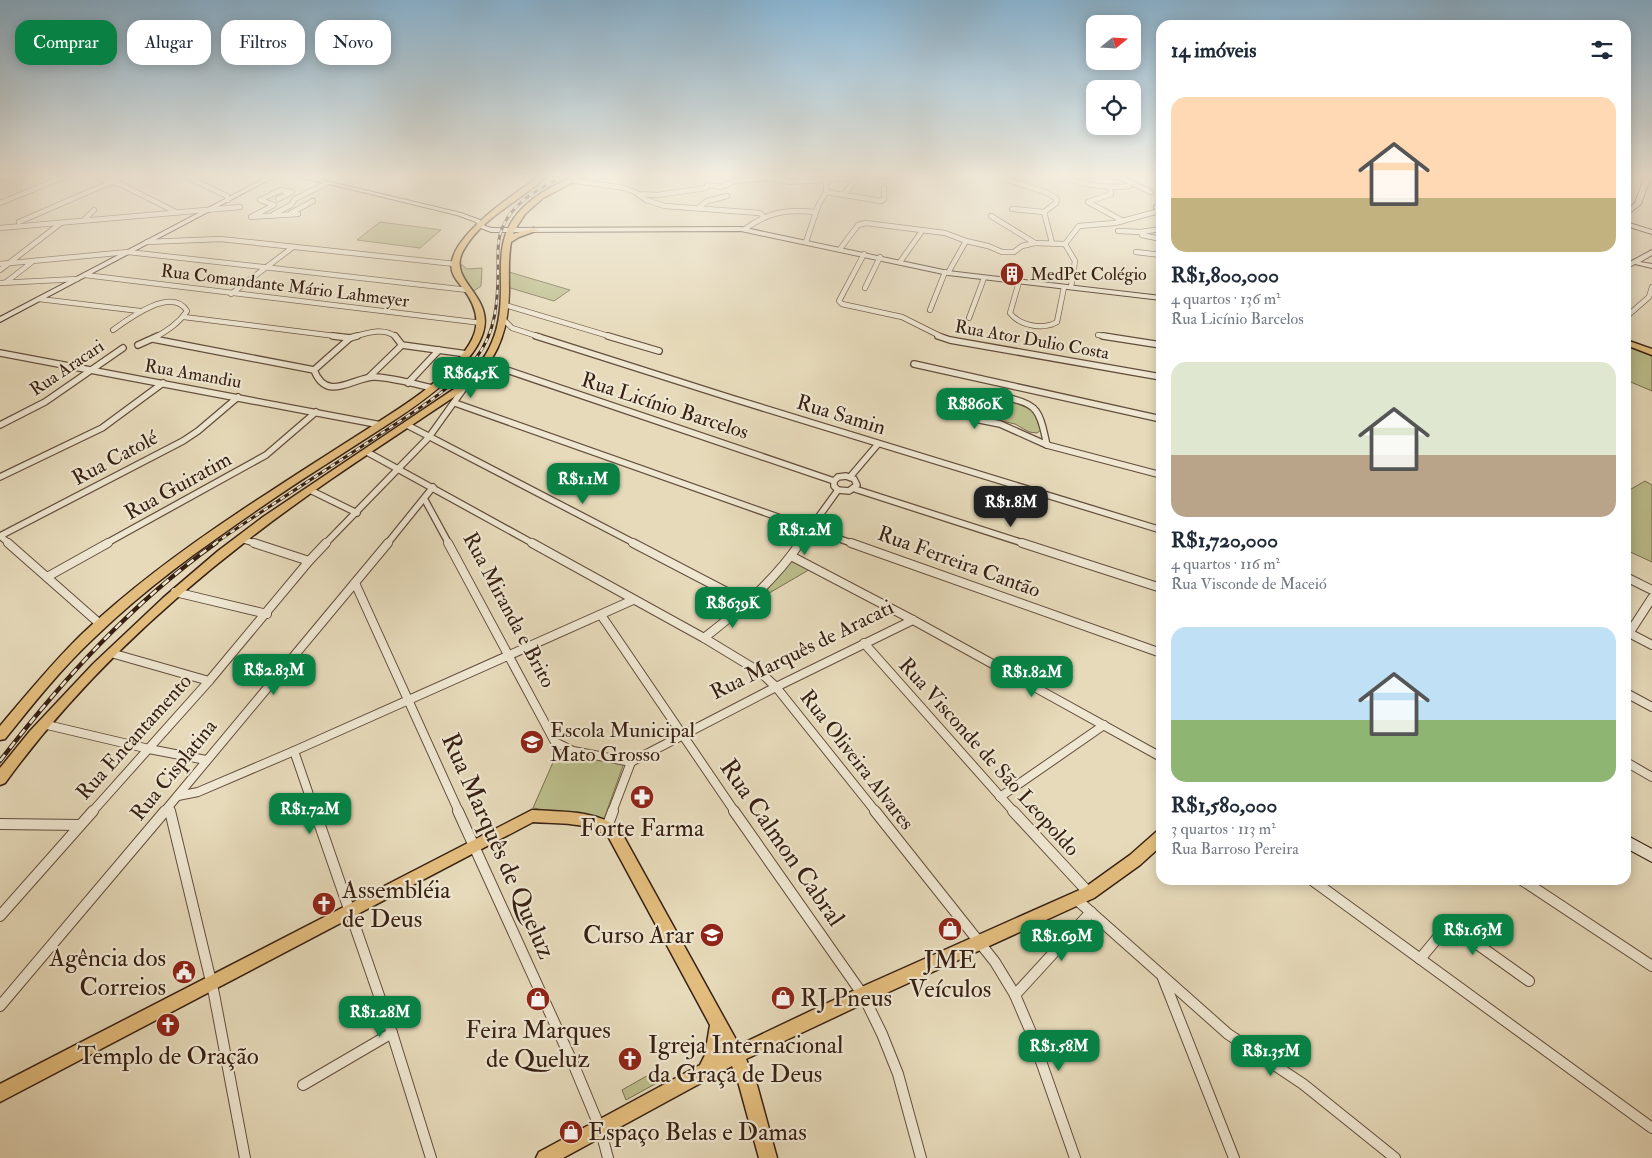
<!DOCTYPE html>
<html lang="pt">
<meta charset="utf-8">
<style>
:root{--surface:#fff;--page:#f6f6f7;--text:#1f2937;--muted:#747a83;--accent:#0b8043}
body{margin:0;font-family:"IM FELL Double Pica",serif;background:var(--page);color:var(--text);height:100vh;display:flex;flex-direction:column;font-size:19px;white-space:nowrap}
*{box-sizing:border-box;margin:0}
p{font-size:16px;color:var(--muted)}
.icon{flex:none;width:28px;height:28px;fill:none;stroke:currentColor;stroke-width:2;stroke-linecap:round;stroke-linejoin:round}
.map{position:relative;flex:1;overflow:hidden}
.drawer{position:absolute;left:1156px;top:20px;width:475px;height:865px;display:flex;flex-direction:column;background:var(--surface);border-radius:15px;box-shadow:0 2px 12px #0003}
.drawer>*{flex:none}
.top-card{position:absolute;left:15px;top:20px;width:475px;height:45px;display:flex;gap:10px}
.needle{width:32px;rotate:72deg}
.buttons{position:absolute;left:1086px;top:15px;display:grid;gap:10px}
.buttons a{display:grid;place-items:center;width:55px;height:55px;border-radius:10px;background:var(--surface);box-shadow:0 2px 12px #0003;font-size:25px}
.price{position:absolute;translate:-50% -42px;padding:0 11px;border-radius:10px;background:var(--accent);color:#fff;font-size:16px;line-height:32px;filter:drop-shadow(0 1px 2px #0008)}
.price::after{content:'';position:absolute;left:50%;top:30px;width:15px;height:11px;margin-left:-8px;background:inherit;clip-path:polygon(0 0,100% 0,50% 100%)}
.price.current{background:#222;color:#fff}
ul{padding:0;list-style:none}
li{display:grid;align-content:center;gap:10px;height:265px;padding:0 15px}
li span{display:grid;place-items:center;height:155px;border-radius:15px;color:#555}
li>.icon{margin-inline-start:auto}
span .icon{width:90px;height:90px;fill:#fffc;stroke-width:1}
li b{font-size:21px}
h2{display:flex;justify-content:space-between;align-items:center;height:60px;padding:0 15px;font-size:21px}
.pill{padding:0 18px;border-radius:15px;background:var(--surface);box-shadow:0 2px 12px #0003;font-size:18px;line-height:45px}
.pill.current{background:var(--accent);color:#fff}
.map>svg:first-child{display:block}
</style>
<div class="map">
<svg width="1652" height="1158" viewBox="0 0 1652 1158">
<rect width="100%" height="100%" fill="#e6daba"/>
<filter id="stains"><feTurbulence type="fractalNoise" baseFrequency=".004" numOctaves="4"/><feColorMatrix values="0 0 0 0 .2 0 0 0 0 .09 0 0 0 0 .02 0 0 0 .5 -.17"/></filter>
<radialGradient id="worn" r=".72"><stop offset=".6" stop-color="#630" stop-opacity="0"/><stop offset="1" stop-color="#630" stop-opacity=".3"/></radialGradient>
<g fill="#bbbe8b" stroke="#796f4f">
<polygon points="380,222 434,229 441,230 420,248 357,240"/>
<polygon points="461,264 467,269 482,268 481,286 474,291 461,273"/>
<polygon points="509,272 570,290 554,301 507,287"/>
<polygon points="1626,342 1652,352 1652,391 1626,380"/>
<polygon points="981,396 1026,405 1032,408 1041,430 1037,433 1029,432 1015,424 976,415 972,411"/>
<polygon points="1645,481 1652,485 1652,562 1626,550 1626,492"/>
<polygon points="793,558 812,568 759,599"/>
<polygon points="558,751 624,763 604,819 533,808"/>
<polygon points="659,1069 664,1079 626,1100 622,1090"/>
</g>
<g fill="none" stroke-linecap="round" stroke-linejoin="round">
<g stroke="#634e3d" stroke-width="6">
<g id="street-far3">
<polyline points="92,176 120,184 176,212"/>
<polyline points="186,176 227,196 228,200"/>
<polyline points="995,176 1046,192 1057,199 1056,203 1044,212 1052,243"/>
<path d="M1058,176C1082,184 1104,189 1129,186"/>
<polyline points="1117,176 1151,192"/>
<polyline points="802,177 819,176"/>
<polyline points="0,179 8,176"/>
<polyline points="570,180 624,188 635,192 646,200 665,206 760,213 763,216"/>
<polyline points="1110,188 1111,194 1088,202 1123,221"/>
<polyline points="826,192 881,201 884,199 884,188"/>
<polyline points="638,194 657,195 706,188 708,185 721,187 735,181 767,178 791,182 886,176"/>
<polyline points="844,194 857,178"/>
<polyline points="278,199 292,192 281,190 260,200 274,205 251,217 298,214"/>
<polyline points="0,203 66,176"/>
<polyline points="698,208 707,201 727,196"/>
<polyline points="1012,209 1044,212"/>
<polyline points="291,213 313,201"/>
<polyline points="274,214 291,205 295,199 327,183"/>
<polyline points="991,216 1035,243 1065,244"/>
<polyline points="83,221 94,210"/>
<polyline points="19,222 125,176"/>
<polyline points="0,228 240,207"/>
<path d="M745,229C768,212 787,209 815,212"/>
<polyline points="1118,231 1141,232 1161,229"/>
<polyline points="1141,232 1142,235 1161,239"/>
<polyline points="966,241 988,246 1002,252 1014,252 1022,246 1035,243"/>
<polyline points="147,242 220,239 455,264"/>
<polyline points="806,242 818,206 826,192 826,177"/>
<polyline points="1065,244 1079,226 1115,223 1159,211 1156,207"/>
<polyline points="1065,244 1075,261 1071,287"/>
<polyline points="840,249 858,225 866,223 945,233 966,241 948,273"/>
<polyline points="1136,252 1161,255"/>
<polyline points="864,254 839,301 842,304 902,317 942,337"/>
<polyline points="900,262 922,231"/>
<polyline points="0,264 128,252 468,290"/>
<polyline points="0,270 61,223"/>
<polyline points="85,275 482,323"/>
<path d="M1019,282L1010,313C1020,326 1043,330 1057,322L1064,287"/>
<polyline points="0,283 77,279"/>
<polyline points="5,283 32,262"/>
<polyline points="865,288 880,257"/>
<polyline points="231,294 293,247"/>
<polyline points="1161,298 1161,307"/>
<polyline points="39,299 140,311"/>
<polyline points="505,305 612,337"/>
<polyline points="930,310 945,272"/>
<polyline points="184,317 343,337"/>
<polyline points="1626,317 1649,297 1652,287"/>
<polyline points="969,318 984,278"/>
<polyline points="504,320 512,328 540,337"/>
<path d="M113,330C128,319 172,286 187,311C179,323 168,330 156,337"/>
<polyline points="1098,335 1111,337"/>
<path d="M353,337C367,333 384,327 396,337"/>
</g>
</g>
<g stroke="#634e3d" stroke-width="8">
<g id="street-far2">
<polyline points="333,336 350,338 357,336"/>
<polyline points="395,336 402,345 467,354"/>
<polyline points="536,336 734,399 1161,530"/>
<polyline points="608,336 659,351"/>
<polyline points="938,336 950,340 1161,377"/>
<polyline points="1103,336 1161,345"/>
<path d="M153,339L314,370C327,404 355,376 375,377C395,378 414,384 433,388"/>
<polyline points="138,345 158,336"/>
<polyline points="0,353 381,425"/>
<polyline points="914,364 1161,419"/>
<polyline points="485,365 495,366 834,481"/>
<polyline points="314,370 350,338"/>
<polyline points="369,377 402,345"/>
<polyline points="408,383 439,350"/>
<path d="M979,396C993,395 1027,398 1036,411C1043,420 1044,434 1047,445L1000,424L975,419L968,412L974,398Z"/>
<polyline points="455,403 854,544"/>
<polyline points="0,425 45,402 123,348"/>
<polyline points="407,425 636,544"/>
<polyline points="1047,445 1161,475"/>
<polyline points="367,452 534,544"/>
<polygon points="846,476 854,479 857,485 849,491 838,490 834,486 834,481 838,477"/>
<polyline points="0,477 102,428 163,383"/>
<polyline points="850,477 878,444"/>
<polyline points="855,489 1026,544"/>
<polyline points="310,490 357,513"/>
<polyline points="425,500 449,544"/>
<polyline points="0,536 183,441 198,431 238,397"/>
<polyline points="0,536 10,544"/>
<polyline points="241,539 258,544"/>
<polyline points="105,544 266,455 316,412"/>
<polyline points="325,544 429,437 467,384"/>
<polyline points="387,544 433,487"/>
<polyline points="799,544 838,490"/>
</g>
</g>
<g stroke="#634e3d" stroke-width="10">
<g id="street-far1">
<polyline points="8,543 100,624"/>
<polyline points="254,543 309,561"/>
<polyline points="448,543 555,742 573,751 631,762"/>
<polyline points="532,543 704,638 760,672 776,687 876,812"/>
<polyline points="633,543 748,603"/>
<polyline points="851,543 1161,653"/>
<polyline points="1022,543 1161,588"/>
<polyline points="791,556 913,620 1161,757"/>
<polyline points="47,577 108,543"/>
<polyline points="1626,577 1652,590"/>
<polyline points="355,583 459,812"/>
<polyline points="175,592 267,614"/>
<polyline points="601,615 735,812"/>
<polyline points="1627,632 1652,645"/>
<path d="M704,638C740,610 774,581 800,543"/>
<polyline points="1626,638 1652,598"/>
<polyline points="864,643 1014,812"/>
<polyline points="111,653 209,681"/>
<polyline points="1626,693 1652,707"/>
<polyline points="43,724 149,749 206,760"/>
<polyline points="294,751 315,812"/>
<polyline points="631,762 776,687 913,620"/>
<polyline points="1626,762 1652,777"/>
<polyline points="178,796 198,792 294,751 633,600"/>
<polyline points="1000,797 1104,725"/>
<polyline points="169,807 170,812"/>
<polyline points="92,812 209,681 309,561 326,543"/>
<polyline points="164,812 388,543"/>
<polyline points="612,812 631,762"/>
</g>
</g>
<g stroke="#634e3d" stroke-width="12">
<g id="street">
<polyline points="170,811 214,994 245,1158"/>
<polyline points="315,811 392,1033 431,1158"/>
<polyline points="458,811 575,1068 600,1128 608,1158"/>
<polyline points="734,811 863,995 882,1034 898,1074 921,1158"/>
<polyline points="875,811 995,962 1015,995 1030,1030 1075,1158"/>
<polyline points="1013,811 1089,893"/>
<polyline points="0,824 80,825"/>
<polyline points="607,827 613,811"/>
<polyline points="1312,880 1652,1128"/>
<polyline points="1522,880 1652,966"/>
<polyline points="1076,899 1228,1034 1303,1084 1395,1158"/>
<polyline points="0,916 93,811"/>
<polyline points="1420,959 1449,924 1529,981"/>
<polyline points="1163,978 1234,1158"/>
<polyline points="1015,995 1091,912"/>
<polyline points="0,1006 165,811"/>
<polyline points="303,1085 392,1033"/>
</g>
</g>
<g stroke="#372013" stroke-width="2">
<g id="secondary">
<polygon points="269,176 276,176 0,322 0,317"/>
<polygon points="296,176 306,176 461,213 480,220 485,226 492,228 741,227 948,271 1161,296 1161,300 948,275 741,231 491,232 481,228 476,222 457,215"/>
<polygon points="1645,176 1651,176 1641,204 1626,216 1626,211 1635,203"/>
<polygon points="1626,222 1652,230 1652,234 1626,226"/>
<polygon points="1652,250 1652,255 1640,262 1652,264 1652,268 1635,264 1626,269 1626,264"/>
<polygon points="1626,835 1652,849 1652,862 1626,848"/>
</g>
</g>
<g stroke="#372013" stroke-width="3">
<g id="primary">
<path d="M540,176H547C521,201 481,217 463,251C442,290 527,301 456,372C433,395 406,413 379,430C344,453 308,475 273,499C210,542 148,585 94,638C61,669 33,704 5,739L0,740V726C27,694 53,662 83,633C139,580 203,535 268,493C301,471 335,450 369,428C397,410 425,393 449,369C476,342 488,320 462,287C456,280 449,271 452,261C458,231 515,193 540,176Z"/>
<path d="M576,176H585L543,198L525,214L514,231L513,234L534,228L538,230L519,237L511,242C508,258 509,275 509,292C508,337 495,364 460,393C388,441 314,488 245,542C156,611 71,692 5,783L0,785V768L30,731L93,664L163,598L218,551L263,517L454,389C470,376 484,362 492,342C500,324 501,304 501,286C501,270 500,255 504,240C512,207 547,187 576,176Z"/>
<polygon points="1626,340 1652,349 1652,355 1626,345"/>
<path d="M532,810C560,812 596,810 619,828L739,1045L857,989L1084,888L1130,855L1156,832L1161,830V846L1140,865L1094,898L869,1001L746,1059L757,1085L777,1158H759L739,1085L732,1066L563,1158H536L539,1152L700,1065L705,1055L710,1025L609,838C590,821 557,824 533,822L0,1102V1084Z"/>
</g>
</g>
<use href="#street-far3" stroke="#efe7d2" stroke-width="4.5"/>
<use href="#street-far2" stroke="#efe7d2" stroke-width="5.5"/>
<use href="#street-far1" stroke="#efe7d2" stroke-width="8"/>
<use href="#street" stroke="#efe7d2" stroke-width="10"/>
<use href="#secondary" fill="#efe7d2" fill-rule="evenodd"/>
<use href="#primary" fill="#e3bd7d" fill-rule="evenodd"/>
<g stroke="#372013" stroke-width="3">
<path id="rail-far1" d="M214,544C270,505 328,469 385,431C416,410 453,389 476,358C496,332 498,301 498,269C498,257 497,246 500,235C508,204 539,188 565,176"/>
</g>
<g stroke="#372013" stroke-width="4.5">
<path id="rail" d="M0,761C63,679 132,603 216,543"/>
</g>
<use href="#rail-far1" stroke="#efe7d2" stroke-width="2" stroke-dasharray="5" stroke-linecap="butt"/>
<use href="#rail" stroke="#efe7d2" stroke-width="2.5" stroke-dasharray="8" stroke-linecap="butt"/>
</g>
<linearGradient id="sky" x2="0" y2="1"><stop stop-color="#89b6d5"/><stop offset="0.52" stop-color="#f4eee0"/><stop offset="1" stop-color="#f4eee0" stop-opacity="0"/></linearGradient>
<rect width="1652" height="338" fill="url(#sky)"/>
<defs>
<g id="building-disc" transform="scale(1.25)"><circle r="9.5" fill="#8f2418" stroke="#efe7d2"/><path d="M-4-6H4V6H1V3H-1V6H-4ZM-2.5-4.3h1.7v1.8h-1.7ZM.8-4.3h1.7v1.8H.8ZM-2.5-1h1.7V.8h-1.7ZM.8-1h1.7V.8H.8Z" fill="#fff"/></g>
<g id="school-disc" transform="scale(1.25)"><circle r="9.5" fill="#8f2418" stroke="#efe7d2"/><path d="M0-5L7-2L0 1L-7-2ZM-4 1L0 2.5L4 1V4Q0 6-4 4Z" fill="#fff"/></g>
<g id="pharmacy-disc" transform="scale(1.25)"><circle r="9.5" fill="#8f2418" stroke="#efe7d2"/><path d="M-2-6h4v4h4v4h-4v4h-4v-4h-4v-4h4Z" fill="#fff"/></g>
<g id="church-disc" transform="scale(1.25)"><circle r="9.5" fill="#8f2418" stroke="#efe7d2"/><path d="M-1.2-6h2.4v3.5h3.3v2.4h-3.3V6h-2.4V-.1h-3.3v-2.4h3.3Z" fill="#fff"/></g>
<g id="shop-disc" transform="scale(1.25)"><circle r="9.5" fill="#8f2418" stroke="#efe7d2"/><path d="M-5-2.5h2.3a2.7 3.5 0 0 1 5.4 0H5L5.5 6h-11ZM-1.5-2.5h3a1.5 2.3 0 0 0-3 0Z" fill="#fff"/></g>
<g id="civic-disc" transform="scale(1.25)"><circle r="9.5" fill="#8f2418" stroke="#efe7d2"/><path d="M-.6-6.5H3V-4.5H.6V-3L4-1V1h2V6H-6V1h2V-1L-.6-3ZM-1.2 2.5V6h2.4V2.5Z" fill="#fff"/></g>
</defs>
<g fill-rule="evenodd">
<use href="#building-disc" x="1012" y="274"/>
<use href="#school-disc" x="532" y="742"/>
<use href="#pharmacy-disc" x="642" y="797"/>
<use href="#church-disc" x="324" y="904"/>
<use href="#shop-disc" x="950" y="929"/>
<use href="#school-disc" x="712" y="935"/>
<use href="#civic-disc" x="184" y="972"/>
<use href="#shop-disc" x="783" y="998"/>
<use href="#shop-disc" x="538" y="999"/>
<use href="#church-disc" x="168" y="1025"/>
<use href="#church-disc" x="630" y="1059"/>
<use href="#shop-disc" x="571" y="1132"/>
</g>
<g text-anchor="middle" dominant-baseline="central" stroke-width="4.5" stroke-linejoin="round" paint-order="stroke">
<g font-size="18" fill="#372013" stroke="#efe7d2" text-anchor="start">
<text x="1030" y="274">MedPet Colégio</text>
</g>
<g font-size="18" fill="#372013" stroke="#efe7d2">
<text transform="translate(285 286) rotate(7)">Rua Comandante Mário Lahmeyer</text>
<text transform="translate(1032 340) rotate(10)">Rua Ator Dulio Costa</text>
<text transform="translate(67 368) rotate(-34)">Rua Aracari</text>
<text transform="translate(193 374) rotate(10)">Rua Amandiu</text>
</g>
<g font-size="21" fill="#372013" stroke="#efe7d2">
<text transform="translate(665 406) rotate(18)">Rua Licínio Barcelos</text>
<text transform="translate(841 415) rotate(17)">Rua Samin</text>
<text transform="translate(115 458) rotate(-28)">Rua Catolé</text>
<text transform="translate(178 486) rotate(-29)">Rua Guiratim</text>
<text transform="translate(959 562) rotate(20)">Rua Ferreira Cantão</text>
<text transform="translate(509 610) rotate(62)">Rua Miranda e Brito</text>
<text transform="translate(802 650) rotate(-26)">Rua Marquês de Aracati</text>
<text transform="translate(134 737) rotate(-48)">Rua Encantamento</text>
<text transform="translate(989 757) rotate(48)">Rua Visconde de São Leopoldo</text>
<text transform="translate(857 760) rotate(52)">Rua Oliveira Alvares</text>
<text transform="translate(174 770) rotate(-51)">Rua Cisplatina</text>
</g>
<g font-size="21" fill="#372013" stroke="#efe7d2" text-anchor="start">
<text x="550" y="730">Escola Municipal<tspan x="550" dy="24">Mato Grosso</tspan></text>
</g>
<g font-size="25" fill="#372013" stroke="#efe7d2">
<text x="642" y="828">Forte Farma</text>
<text x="342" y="890" text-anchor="start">Assembléia<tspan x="342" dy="29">de Deus</tspan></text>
<text x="694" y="935" text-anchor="end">Curso Arar</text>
<text x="166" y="958" text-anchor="end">Agência dos<tspan x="166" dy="29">Correios</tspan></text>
<text x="950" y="960">JME<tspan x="950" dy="29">Veículos</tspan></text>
<text x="800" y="998" text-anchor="start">RJ Pneus</text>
<text x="538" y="1030">Feira Marques<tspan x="538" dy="29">de Queluz</tspan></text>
<text x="648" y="1045" text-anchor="start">Igreja Internacional<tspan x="648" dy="29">da Graça de Deus</tspan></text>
<text x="168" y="1056">Templo de Oração</text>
<text x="588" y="1132" text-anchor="start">Espaço Belas e Damas</text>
</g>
<g font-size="25" fill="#372013" stroke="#efe7d2">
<text transform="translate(782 843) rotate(55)">Rua Calmon Cabral</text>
<text transform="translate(498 846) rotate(66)">Rua Marquês de Queluz</text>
</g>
</g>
<rect width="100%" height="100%" filter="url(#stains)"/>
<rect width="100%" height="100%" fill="url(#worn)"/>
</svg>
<div class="buttons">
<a><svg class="needle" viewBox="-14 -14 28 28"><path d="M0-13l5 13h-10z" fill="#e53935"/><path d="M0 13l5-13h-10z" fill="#747a83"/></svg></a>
<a><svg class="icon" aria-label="locate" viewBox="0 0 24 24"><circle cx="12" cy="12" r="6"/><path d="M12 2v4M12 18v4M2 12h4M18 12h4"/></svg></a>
</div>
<b class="price" style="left:471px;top:399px">R$645K</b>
<b class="price" style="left:975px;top:430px">R$860K</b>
<b class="price" style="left:583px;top:505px">R$1.1M</b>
<b class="price current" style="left:1011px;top:528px">R$1.8M</b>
<b class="price" style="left:805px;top:556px">R$1.2M</b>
<b class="price" style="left:733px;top:629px">R$639K</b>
<b class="price" style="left:274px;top:696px">R$2.83M</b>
<b class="price" style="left:1032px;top:698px">R$1.82M</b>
<b class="price" style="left:310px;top:835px">R$1.72M</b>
<b class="price" style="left:1473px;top:956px">R$1.63M</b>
<b class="price" style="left:1062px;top:962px">R$1.69M</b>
<b class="price" style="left:380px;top:1038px">R$1.28M</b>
<b class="price" style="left:1059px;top:1072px">R$1.58M</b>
<b class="price" style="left:1271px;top:1077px">R$1.35M</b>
<div class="top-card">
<a class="pill current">Comprar</a>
<a class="pill">Alugar</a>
<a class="pill">Filtros</a>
<a class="pill">Novo</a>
</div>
<section class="drawer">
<h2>14 imóveis<svg class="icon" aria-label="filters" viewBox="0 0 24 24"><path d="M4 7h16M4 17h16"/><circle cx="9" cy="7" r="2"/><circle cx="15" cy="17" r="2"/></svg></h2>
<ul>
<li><span style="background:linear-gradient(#ffd9b3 65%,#c2b280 0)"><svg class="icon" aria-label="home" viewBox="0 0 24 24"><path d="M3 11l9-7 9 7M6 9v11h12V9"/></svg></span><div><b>R$1,800,000</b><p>4 quartos · 136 m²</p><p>Rua Licínio Barcelos</p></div></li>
<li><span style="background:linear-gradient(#dfe7d0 60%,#b9a48a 0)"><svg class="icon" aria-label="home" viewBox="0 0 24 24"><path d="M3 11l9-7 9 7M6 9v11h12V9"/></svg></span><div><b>R$1,720,000</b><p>4 quartos · 116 m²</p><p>Rua Visconde de Maceió</p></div></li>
<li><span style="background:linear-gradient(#bfe0f5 60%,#8fb573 0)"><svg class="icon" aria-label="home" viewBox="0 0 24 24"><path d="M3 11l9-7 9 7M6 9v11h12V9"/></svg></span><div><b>R$1,580,000</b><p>3 quartos · 113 m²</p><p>Rua Barroso Pereira</p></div></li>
</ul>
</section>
</div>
